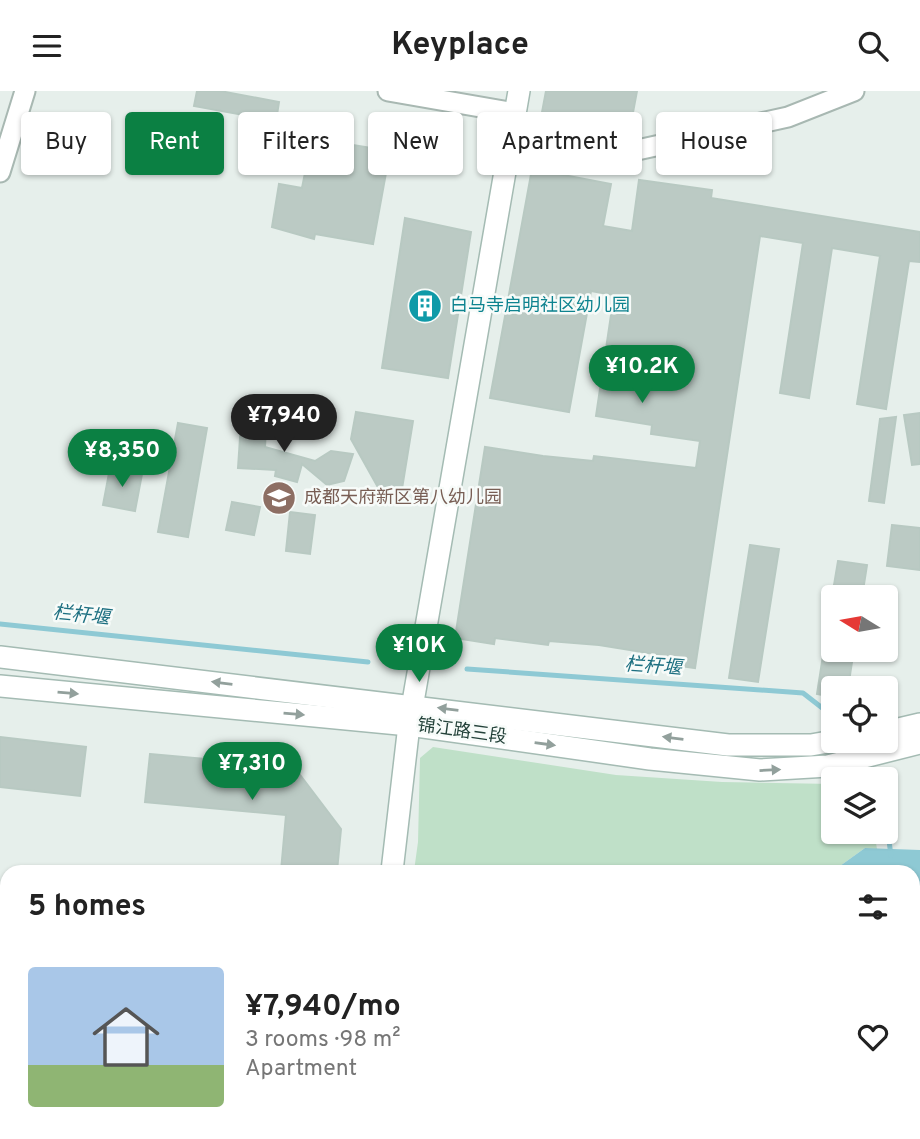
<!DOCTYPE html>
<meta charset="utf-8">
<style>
:root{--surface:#fff;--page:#f2f2f2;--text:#222;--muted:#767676;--accent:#0b8043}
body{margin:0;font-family:Overpass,"Noto Sans SC",sans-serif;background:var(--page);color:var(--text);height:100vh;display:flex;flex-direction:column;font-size:26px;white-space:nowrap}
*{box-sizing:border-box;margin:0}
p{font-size:23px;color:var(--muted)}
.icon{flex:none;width:38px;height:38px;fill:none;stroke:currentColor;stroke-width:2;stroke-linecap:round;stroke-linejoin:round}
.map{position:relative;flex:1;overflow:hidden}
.panel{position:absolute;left:0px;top:774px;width:920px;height:275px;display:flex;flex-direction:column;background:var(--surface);border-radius:21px 21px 0 0;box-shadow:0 2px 5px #0004}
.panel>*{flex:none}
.top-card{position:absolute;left:21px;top:21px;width:878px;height:63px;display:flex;gap:14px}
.needle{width:46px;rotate:281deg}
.fabs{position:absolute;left:821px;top:494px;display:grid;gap:14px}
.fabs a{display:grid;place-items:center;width:77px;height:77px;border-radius:7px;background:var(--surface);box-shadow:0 2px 5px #0004;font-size:35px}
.price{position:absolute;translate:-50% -60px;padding:0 16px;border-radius:24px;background:var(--accent);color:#fff;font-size:23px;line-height:46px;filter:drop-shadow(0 2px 4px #0008)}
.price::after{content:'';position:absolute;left:50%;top:42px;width:21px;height:16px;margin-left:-10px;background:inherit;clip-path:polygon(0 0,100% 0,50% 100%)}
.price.on{background:#222;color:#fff}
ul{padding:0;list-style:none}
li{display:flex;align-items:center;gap:21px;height:175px;padding:0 28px}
li span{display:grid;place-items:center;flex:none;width:196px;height:140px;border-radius:7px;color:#555}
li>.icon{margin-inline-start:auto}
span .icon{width:84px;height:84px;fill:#fffc;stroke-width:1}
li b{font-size:30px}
h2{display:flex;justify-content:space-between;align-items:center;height:84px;padding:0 28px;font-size:30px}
.pill{padding:0 24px;border-radius:7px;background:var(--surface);box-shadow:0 2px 5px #0004;font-size:24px;line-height:63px}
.pill.on{background:var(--accent);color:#fff}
header{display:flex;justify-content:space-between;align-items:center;height:91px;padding:0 28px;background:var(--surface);font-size:32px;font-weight:700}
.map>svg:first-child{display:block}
</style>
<header><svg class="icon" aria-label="menu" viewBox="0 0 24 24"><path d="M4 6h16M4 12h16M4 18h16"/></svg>Keyplace<svg class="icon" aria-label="search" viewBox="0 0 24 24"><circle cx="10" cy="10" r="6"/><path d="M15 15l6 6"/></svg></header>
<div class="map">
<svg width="920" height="1048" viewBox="0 0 920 1048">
<rect width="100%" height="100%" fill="#e6efeb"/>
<g fill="#bfe0c8">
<polygon points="433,656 616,684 722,691 833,693 833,740 874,740 877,758 865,757 833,780 414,780 418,751 420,667"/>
<polygon points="322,1041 540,1041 534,1048 318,1048"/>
</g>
<g fill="#8ec9d4">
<polygon points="865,757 920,759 920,912 914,913 914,780 833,780"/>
<polygon points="540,1041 672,1041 665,1048 534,1048"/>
</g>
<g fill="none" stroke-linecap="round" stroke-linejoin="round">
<g stroke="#8ec9d4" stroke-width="5">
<polyline points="0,533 368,571"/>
<polyline points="467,578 803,602 830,623"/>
<polyline points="886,726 891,765"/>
</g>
</g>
<g fill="#bbcac4" stroke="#b8c9c2" stroke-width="2">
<polygon points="197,0 220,0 279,11 276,30 194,15"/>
<polygon points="546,0 637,0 628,48 540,32"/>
<polygon points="311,52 339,57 340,52 390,60 373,153 315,143 314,148 272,136 279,93 302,97"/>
<polygon points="532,78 611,93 603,135 632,140 639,89 712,99 711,107 920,141 920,171 909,170 886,318 857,313 880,165 832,157 809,307 780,302 803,152 760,145 695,577 666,573 667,565 599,554 549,550 548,554 495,547 494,553 455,547 485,356 543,365 593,370 594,365 696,377 700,350 651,343 652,334 596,325 614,204 591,200 569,321 490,307"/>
<polygon points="405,127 471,141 448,287 382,277"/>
<polygon points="242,317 267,319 265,356 315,370 331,360 353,363 344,390 327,394 302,373 297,391 275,385 276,379 238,377"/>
<polygon points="356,321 413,330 400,410 384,407 351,348"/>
<polygon points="920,322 920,373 912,374 904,324"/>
<polygon points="896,326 884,412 869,410 880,328"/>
<polygon points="178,332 207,337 188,446 158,441"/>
<polygon points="110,377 142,383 135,420 103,414"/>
<polygon points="232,411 260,416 254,444 226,439"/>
<polygon points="290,421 315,424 310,463 286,460"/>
<polygon points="892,434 920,437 920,479 887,475"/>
<polygon points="750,454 779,458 758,591 729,587"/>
<polygon points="838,470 867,474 862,506 832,506"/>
<polygon points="824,558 854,558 848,597 833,597 833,606 817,603"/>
<polygon points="0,646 86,656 80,705 0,696"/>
<polygon points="150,663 294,676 341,738 337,780 281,780 286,724 145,711"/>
</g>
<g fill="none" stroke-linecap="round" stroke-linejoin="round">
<g stroke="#a8b8b2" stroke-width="23">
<g id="street">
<polyline points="388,0 515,22"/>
<polyline points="511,44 619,63 788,26 854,0"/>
<polyline points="0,81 25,0"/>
</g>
</g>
<g stroke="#a4bbb3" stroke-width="24">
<g id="secondary">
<polyline points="0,566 728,654 811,654 839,649"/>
<polyline points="0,595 409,634 650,668 760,679 828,675 920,652"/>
<polyline points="886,641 920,633"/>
<polyline points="392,780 409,634 519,0"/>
<polyline points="286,1048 291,1041"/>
</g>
</g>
<use href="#street" stroke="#fff" stroke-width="19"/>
<use href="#secondary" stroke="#fff" stroke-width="21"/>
</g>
<defs><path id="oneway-solid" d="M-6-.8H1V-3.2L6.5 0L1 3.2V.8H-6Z" transform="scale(1.75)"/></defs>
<g fill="#92a09c">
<use href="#oneway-solid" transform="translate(222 592) rotate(-173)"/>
<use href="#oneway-solid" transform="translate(68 602) rotate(5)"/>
<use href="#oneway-solid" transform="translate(448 618) rotate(-173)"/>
<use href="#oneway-solid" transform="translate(294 623) rotate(5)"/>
<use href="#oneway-solid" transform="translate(673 647) rotate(-173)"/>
<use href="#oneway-solid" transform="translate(545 653) rotate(8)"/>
<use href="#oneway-solid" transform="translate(770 679) rotate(-3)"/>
</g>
<defs>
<g id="building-disc" transform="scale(1.75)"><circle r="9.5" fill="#0f9aa8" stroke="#f7fbf9"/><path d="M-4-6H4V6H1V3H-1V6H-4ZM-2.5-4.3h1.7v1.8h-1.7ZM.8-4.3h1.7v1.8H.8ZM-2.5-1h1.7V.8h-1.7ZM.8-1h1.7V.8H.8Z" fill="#fff"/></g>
<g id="school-disc" transform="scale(1.75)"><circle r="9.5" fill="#8d6e63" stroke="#f7fbf9"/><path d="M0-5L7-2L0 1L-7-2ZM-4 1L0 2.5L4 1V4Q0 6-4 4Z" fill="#fff"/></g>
</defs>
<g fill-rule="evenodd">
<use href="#building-disc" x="425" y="215"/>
<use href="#school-disc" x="279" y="407"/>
</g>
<g text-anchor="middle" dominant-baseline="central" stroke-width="5" stroke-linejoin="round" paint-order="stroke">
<g font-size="18" fill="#0d838f" stroke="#f7fbf9" text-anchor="start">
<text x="450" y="215">白马寺启明社区幼儿园</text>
</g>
<g font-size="18" fill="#785e54" stroke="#f7fbf9" text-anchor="start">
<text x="304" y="407">成都天府新区第八幼儿园</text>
</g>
<g font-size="18" fill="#24423a" stroke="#f7fbf9">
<text transform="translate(462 641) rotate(8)">锦江路三段</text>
</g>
<g font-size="19" font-style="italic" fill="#1c6f80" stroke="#f7fbf9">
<text transform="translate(81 525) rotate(6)">栏杆堰</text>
<text transform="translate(653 576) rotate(4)">栏杆堰</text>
</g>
</g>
</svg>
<div class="fabs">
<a><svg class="needle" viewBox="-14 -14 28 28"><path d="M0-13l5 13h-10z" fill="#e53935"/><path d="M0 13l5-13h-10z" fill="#767676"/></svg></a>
<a><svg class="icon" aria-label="locate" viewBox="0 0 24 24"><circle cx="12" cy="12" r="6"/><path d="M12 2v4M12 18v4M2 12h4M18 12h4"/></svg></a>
<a><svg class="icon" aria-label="layers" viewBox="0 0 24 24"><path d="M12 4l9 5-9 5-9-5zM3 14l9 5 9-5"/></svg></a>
</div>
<b class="price" style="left:642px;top:314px">¥10.2K</b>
<b class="price on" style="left:284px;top:363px">¥7,940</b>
<b class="price" style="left:122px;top:398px">¥8,350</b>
<b class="price" style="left:419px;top:593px">¥10K</b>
<b class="price" style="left:252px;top:711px">¥7,310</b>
<div class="top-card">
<a class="pill">Buy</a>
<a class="pill on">Rent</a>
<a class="pill">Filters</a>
<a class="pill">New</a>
<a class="pill">Apartment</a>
<a class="pill">House</a>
</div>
<section class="panel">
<h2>5 homes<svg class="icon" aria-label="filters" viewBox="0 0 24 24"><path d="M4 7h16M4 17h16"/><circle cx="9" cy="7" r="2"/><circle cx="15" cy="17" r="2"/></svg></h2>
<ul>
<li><span style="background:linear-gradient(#a9c7e8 70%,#8fb573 0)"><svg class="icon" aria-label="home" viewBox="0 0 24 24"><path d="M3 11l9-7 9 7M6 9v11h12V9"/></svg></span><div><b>¥7,940/mo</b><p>3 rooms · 98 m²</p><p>Apartment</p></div><svg class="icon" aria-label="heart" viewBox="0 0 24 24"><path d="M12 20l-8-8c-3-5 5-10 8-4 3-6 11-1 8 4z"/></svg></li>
</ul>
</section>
</div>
